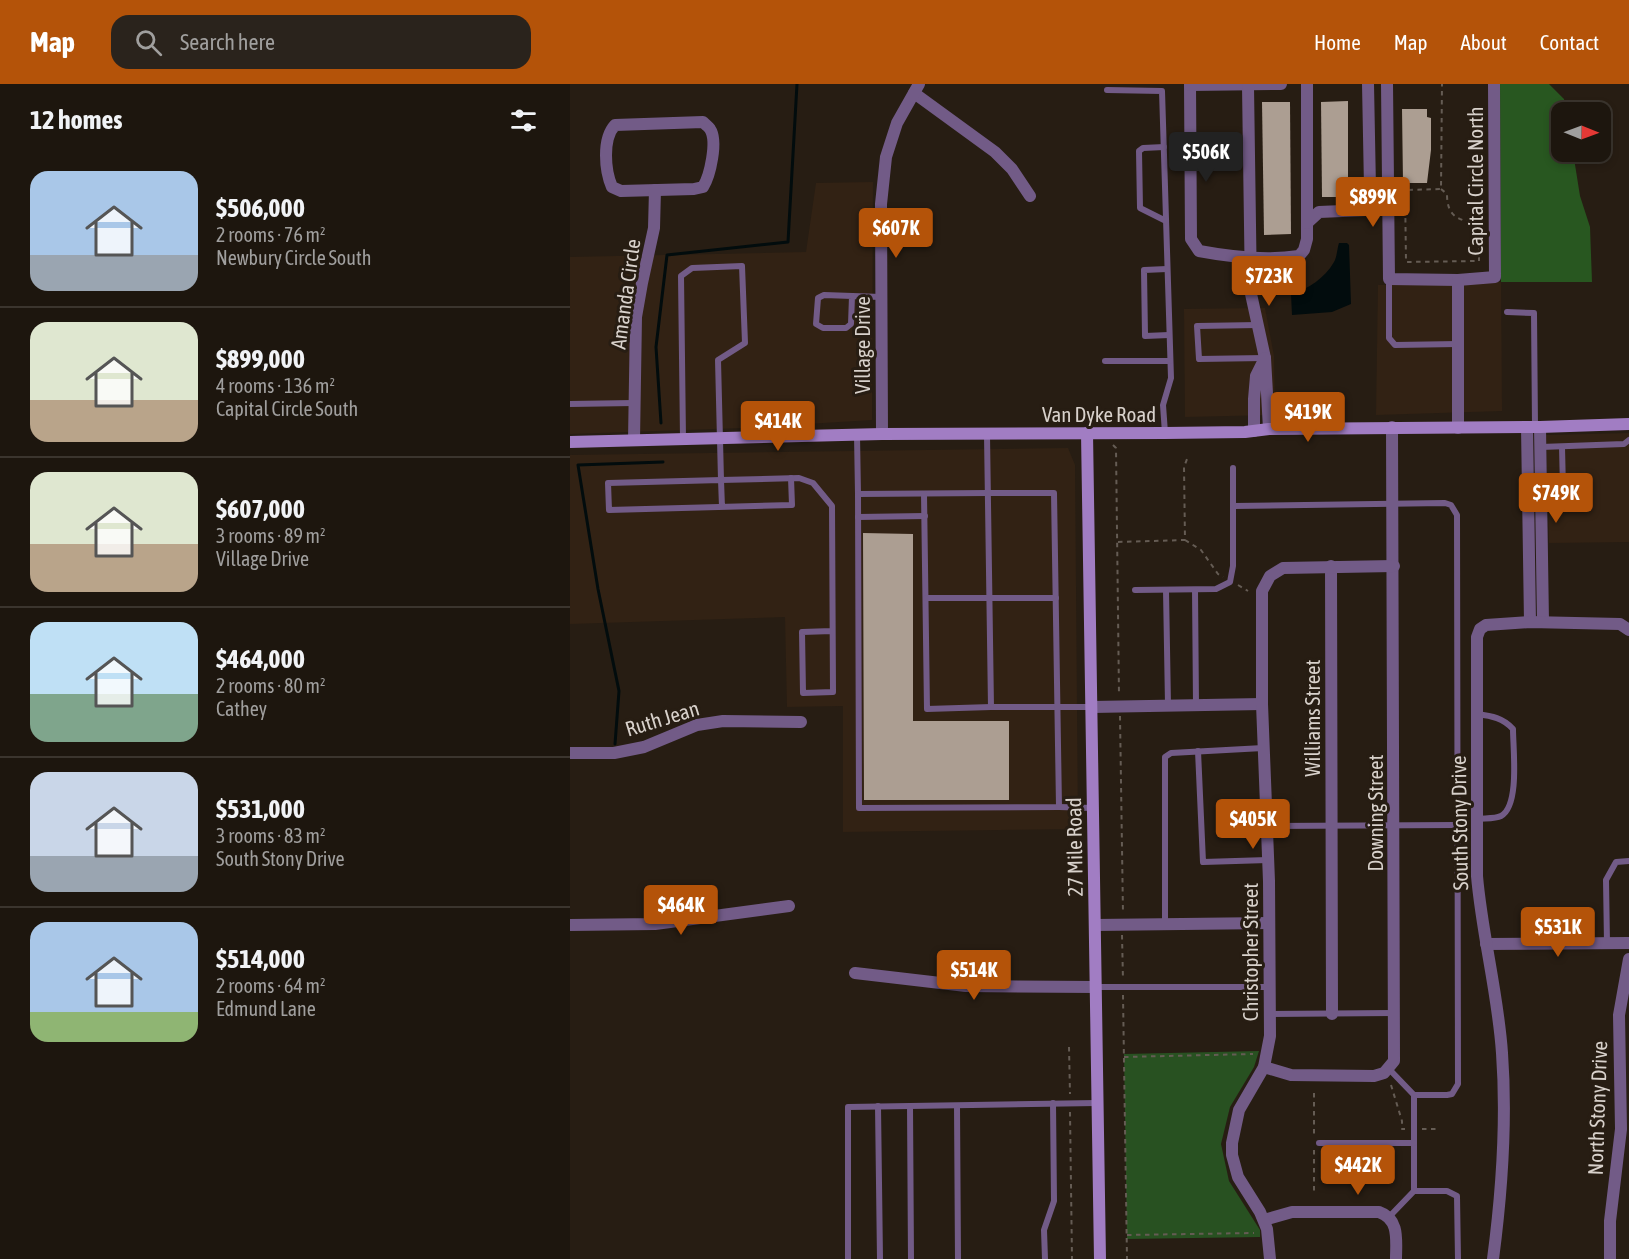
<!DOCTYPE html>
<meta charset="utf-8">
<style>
:root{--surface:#1d160e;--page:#2a231c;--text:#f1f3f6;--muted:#a09f9e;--line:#3b352e;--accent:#b45309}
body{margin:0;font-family:"Asap Condensed",sans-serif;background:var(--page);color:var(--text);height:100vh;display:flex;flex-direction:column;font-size:22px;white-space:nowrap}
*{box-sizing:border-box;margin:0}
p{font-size:20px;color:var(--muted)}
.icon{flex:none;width:33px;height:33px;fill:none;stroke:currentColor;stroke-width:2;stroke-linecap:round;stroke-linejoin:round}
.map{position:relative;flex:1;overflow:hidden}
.side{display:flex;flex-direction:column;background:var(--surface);width:570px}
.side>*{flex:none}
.needle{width:39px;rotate:91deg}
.buttons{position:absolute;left:981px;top:18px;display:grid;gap:12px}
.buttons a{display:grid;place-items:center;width:60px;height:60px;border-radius:12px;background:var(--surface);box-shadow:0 3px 9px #0003,0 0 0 2px var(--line);font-size:30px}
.price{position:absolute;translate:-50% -51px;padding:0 14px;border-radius:6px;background:var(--accent);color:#fff;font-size:20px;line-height:39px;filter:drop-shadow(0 2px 3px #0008)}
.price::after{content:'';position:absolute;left:50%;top:36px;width:18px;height:14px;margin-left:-9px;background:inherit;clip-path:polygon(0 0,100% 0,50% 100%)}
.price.on{background:#222;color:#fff}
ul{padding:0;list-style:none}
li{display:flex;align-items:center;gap:18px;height:150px;padding:0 30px}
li+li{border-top:2px solid var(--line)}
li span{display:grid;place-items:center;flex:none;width:168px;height:120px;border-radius:18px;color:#555}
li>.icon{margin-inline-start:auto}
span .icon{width:72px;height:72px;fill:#fffc;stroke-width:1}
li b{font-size:26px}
h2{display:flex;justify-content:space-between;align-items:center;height:72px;padding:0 30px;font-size:26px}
header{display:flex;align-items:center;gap:36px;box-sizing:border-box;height:84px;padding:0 30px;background:var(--accent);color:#fff}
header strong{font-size:28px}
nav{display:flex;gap:33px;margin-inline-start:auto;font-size:21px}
.search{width:420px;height:54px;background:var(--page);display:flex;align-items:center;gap:15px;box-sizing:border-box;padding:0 21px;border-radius:18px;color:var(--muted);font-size:22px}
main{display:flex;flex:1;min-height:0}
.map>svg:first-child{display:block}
</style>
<header>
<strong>Map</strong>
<div class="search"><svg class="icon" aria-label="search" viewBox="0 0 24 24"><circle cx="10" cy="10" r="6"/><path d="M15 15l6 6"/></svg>Search here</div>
<nav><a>Home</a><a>Map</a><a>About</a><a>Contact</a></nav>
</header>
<main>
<section class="side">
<h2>12 homes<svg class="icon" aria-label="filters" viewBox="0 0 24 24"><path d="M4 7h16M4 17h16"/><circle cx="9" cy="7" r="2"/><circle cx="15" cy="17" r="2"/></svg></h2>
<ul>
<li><span style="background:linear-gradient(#a9c7e8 70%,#9aa5b1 0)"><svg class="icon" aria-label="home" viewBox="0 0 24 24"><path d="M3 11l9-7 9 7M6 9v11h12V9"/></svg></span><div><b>$506,000</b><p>2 rooms · 76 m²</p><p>Newbury Circle South</p></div></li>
<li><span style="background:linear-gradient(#dfe7d0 65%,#b9a48a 0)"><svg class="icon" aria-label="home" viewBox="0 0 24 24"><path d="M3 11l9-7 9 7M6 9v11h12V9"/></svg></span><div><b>$899,000</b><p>4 rooms · 136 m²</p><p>Capital Circle South</p></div></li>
<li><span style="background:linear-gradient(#dfe7d0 60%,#b9a48a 0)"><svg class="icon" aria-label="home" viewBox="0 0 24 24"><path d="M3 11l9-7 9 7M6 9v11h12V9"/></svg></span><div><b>$607,000</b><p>3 rooms · 89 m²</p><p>Village Drive</p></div></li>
<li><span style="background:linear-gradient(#bfe0f5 60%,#7fa58c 0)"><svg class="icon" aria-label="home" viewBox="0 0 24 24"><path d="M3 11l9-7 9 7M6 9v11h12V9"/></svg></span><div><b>$464,000</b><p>2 rooms · 80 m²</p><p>Cathey</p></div></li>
<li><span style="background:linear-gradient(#c9d6e8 70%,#9aa5b1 0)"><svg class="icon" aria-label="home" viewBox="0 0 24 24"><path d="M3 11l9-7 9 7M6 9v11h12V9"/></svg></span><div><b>$531,000</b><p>3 rooms · 83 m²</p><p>South Stony Drive</p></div></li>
<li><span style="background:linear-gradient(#a9c7e8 75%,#8fb573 0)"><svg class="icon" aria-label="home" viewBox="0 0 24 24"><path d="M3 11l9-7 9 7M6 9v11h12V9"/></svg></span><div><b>$514,000</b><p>2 rooms · 64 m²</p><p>Edmund Lane</p></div></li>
</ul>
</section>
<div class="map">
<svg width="1059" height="1175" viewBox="0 0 1059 1175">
<rect width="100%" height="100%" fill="#271d13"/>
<g fill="#322214">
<polygon points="303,98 302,336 173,344 0,350 0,173 236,168 246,99"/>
<polygon points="931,198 932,327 806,331 808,201"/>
<polygon points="695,224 704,272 705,331 615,333 614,225"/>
<polygon points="1059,349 1059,458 979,459 976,351"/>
<polygon points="498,364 505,381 508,745 273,748 273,622 217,623 215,533 0,540 0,371"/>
</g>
<polygon fill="#285121" points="689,967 684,983 660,1023 651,1060 659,1097 690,1146 690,1153 557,1155 554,970"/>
<polygon fill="#285720" points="930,0 979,0 994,15 996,28 992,28 992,68 1003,68 1010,112 1020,143 1022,198 931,198"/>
<path fill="#020c0d" d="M769,159H777L779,161L781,220L762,228L722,231L721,210C738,205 755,194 764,178C767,173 767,165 769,159Z"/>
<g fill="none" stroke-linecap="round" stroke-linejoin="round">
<g stroke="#020c0d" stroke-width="3">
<polyline points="91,339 86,263 97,171 218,158 227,0"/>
<polyline points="45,660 49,607 28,505 8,381 93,378"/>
</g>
</g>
<g fill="#ac9e92">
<polygon points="778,17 778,113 752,113 751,18"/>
<polygon points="692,18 720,18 721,150 694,151"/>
<polygon points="832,25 857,25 857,33 861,34 861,66 857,99 833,99"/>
<polygon points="293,449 343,450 343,637 439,637 439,716 294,716"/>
</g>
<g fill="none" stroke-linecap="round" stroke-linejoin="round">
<g stroke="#655c54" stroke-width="2" stroke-dasharray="4.5 4.5" stroke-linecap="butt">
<path d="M871,105L877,110C877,133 888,136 909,140V177L836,178L835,106L871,105L872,0"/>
<polyline points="543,361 546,364 549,611"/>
<polyline points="615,456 631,466 648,490 653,493"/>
<polyline points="548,458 615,456 614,383 617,375"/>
<polyline points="668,501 678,507"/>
<polyline points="550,632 553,830"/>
<polyline points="552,851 553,896"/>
<polyline points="553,911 557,1175"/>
<polyline points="499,963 500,1010"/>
<polyline points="554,973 683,970"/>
<polyline points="821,1001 832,1037 832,1045 835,1045"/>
<polyline points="744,1009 744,1054"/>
<polyline points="500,1028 502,1175"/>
<polyline points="852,1045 868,1045"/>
<polyline points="744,1066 744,1109"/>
<polyline points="557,1151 684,1149"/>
</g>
<g stroke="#725b87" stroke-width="6">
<polyline points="537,6 592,7 601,294 593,321 595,349"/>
<polyline points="594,63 573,64 569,67 570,124 596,137"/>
<polyline points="597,185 574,186 575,252 599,251"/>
<polyline points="819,196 819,254 825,261 888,260"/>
<polyline points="282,212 281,240 276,244 253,244 246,240 248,214 254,211 311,213"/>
<polyline points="937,228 964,229 965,343"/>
<polyline points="688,241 627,242 629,275 694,274"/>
<polyline points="535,277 600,277"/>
<polyline points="0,320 64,319"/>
<polyline points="287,351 288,410"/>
<polyline points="417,351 421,623 522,623"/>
<polyline points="113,355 111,192 122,184 172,182 175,259 148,276 151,396 229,394 243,399 262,422 263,608 233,609 232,548 262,547"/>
<polyline points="971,363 1054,360 1059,356"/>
<polyline points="972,408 987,409 993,405 992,363"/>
<polygon points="418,409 484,409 489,723 289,724 288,410"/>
<polyline points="354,410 357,625 421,623"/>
<polyline points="664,422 875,419 881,421 887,431 888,1000 882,1010 877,1011 844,1011"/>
<polyline points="152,423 151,396 38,399 39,426 222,421 221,394"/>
<polyline points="288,433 355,432"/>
<polyline points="565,506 646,505 660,498 663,482 663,384"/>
<polyline points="596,506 598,621"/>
<polyline points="625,506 626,621"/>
<polyline points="356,514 486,514"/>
<polyline points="628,667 633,778 698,776"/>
<polyline points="489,723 523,724"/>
<path d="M907,735C914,734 925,735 931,732C950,722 943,665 943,645C933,634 922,632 907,630"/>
<polyline points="697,742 887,741"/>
<polyline points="595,841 595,673 601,669 693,664"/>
<polyline points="1037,859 1036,796 1046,778 1059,777"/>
<polyline points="526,903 699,903"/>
<polyline points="700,930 824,929"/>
<polyline points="819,985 844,1011 844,1107 819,1133"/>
<polyline points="308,1022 310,1175"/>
<polyline points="340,1022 341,1175"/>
<polyline points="387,1022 388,1175"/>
<polyline points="749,1059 844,1059"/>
<polyline points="844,1107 877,1107 887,1112 888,1175"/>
<polyline points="278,1175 278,1023 527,1019"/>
<polyline points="475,1175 474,1146 484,1117 483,1019"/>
</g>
<g stroke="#725b87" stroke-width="12">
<path d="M620,0L621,155L629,167C661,173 697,177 729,172L734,166L737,155V139L749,128L796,126L800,104L798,0"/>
<polyline points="737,0 737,139"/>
<polyline points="817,0 819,195 888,196 925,193 924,0"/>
<polyline points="620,1 711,0"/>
<polyline points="678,2 681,210 695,274"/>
<polyline points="344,9 425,68 442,85 460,112"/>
<path d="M133,38C135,40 139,43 140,45C148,57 140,92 133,103L124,105L51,107L42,103C35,87 32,55 45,41Z"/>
<polyline points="957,343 960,538"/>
<polyline points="970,343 973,538"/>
<polyline points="888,344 888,196"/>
<polyline points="684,347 684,315 686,292 695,274 699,345"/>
<polyline points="312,350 311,120 316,73 327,39 349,0"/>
<polyline points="64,356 66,233 72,199 84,144 85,106"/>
<polyline points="761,482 762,930"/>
<polyline points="522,623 692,620"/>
<polyline points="0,669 44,669 74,663 127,641 153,637 231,638"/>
<polyline points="0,841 85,840 219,822"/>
<polyline points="525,841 699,839"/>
<polyline points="916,860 1059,859"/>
<polyline points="285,889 396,902 526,903"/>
<polyline points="694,983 721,991 804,992 814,989 824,977 822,343"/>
<path d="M694,1136L722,1128H809C830,1135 826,1157 826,1175"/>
<polyline points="700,1175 697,1145 690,1128 668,1093 662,1071 662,1059 669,1026 694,983 700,952 699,797 692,620 692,507 700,492 713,484 824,482"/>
<path d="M923,1175C932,1107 937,1038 932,969C928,909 912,851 907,792V553L910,545L916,541L960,538L1050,540L1059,546"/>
<polyline points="1040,1175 1040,1137 1051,1045 1049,931 1059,875"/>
</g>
<g stroke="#a17dc3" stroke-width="12">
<polyline points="517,349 530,1175"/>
<polyline points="0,358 312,350 595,349 675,348 699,345 970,343 1059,340"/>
</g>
</g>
<g text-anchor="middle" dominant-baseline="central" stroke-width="6" stroke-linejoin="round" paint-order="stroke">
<g font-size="21" fill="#d8d1cb" stroke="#271d13">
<text transform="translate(905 97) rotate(-90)">Capital Circle North</text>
<text transform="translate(55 210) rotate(-82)">Amanda Circle</text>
<text transform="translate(292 261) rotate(-90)">Village Drive</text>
<text x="529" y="330">Van Dyke Road</text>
<text transform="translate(92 634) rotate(-17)">Ruth Jean</text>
<text transform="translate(742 634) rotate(-90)">Williams Street</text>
<text transform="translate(805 729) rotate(-90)">Downing Street</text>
<text transform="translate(889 739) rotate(-91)">South Stony Drive</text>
<text transform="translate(504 763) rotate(-91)">27 Mile Road</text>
<text transform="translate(680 868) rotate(-90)">Christopher Street</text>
<text transform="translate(1027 1024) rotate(-88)">North Stony Drive</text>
</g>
</g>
</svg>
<div class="buttons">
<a><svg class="needle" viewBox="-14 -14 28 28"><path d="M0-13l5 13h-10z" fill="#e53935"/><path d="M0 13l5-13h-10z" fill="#a09f9e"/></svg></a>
</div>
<b class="price on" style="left:636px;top:99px">$506K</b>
<b class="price" style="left:803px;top:144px">$899K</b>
<b class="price" style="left:326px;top:175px">$607K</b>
<b class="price" style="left:699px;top:223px">$723K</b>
<b class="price" style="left:738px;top:359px">$419K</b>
<b class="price" style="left:208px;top:368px">$414K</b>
<b class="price" style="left:986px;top:440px">$749K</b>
<b class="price" style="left:683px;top:766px">$405K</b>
<b class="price" style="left:111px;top:852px">$464K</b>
<b class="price" style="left:988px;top:874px">$531K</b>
<b class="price" style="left:404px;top:917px">$514K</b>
<b class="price" style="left:788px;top:1112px">$442K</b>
</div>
</main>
